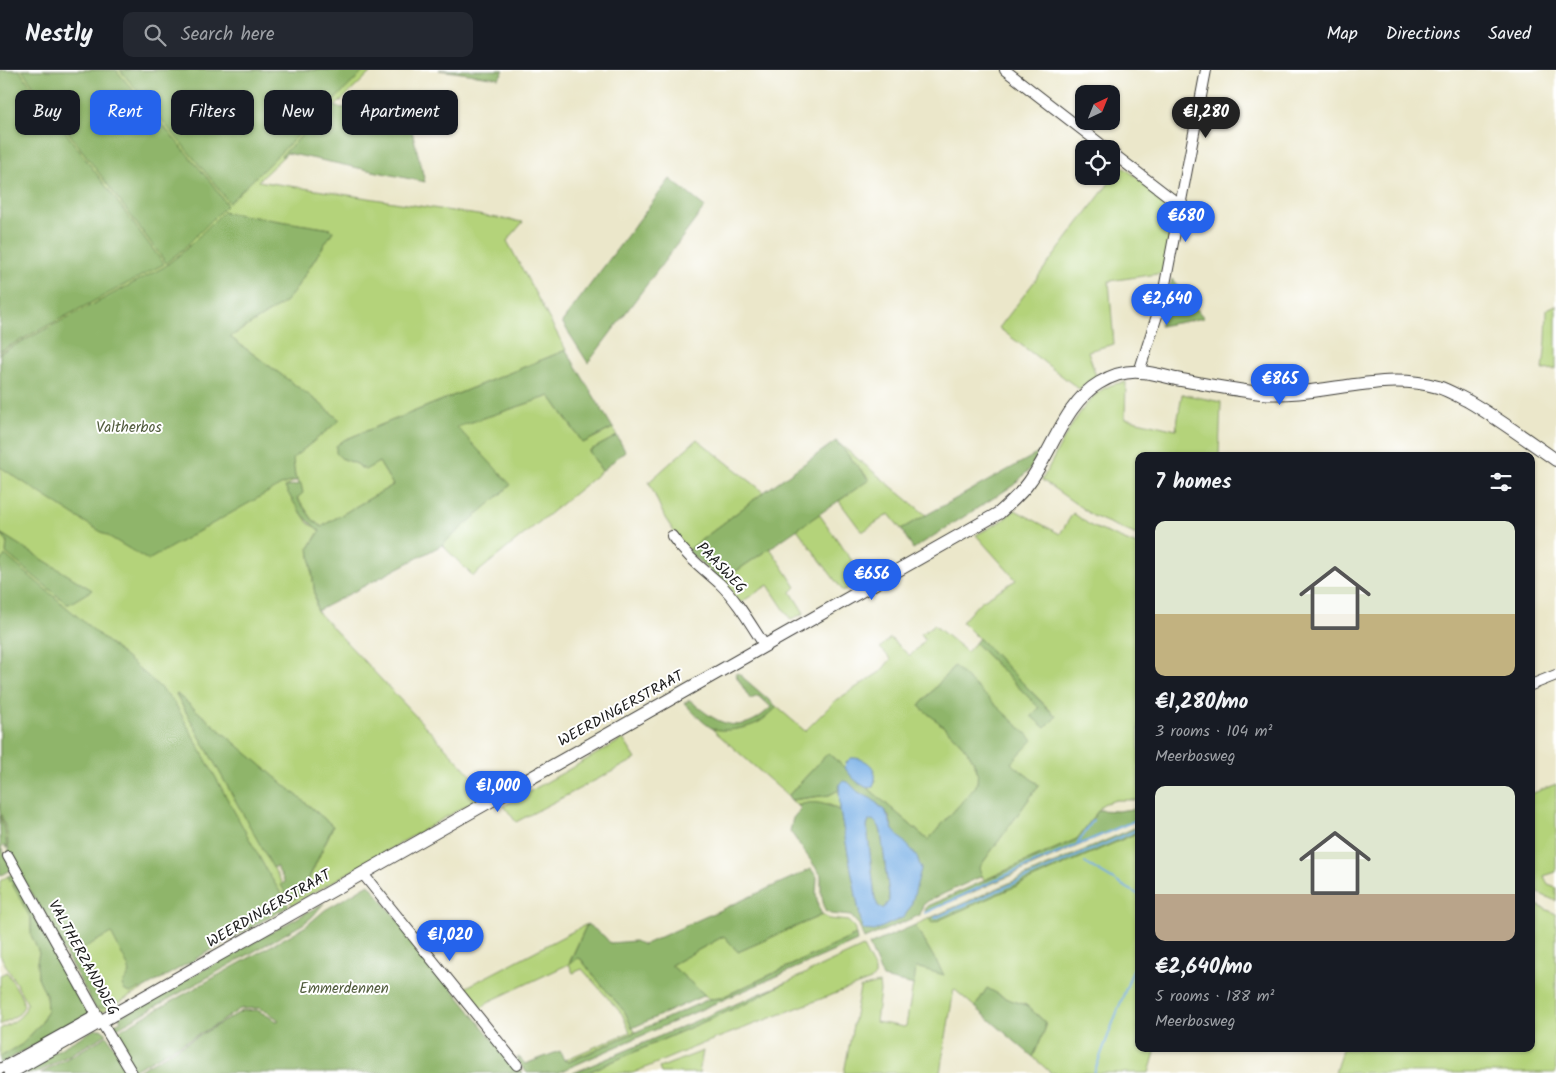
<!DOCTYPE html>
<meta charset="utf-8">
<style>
:root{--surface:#171b24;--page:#242831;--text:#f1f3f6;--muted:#9ea1a6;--line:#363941;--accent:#2563eb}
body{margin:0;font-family:Kalam,sans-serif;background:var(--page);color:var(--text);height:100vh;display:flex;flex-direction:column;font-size:19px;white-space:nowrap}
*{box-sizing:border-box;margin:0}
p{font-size:16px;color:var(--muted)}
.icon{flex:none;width:28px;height:28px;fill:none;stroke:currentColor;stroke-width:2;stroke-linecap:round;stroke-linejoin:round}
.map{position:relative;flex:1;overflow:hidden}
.drawer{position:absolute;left:1135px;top:382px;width:400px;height:600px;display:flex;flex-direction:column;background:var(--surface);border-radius:10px;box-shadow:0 1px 4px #0004}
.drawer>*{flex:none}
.banner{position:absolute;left:15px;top:20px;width:475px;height:45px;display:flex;gap:10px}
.needle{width:32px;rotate:43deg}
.tools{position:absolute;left:1075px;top:15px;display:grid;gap:10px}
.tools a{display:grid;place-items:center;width:45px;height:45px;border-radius:10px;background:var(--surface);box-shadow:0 1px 4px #0004;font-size:25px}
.price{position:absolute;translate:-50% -42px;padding:0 11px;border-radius:18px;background:var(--accent);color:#fff;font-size:16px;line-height:32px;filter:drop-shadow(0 1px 2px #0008)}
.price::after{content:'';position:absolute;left:50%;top:30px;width:15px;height:11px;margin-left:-8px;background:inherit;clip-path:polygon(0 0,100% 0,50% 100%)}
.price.active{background:#222;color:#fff}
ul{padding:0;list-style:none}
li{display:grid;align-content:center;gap:10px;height:265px;padding:0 20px}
li span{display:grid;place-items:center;height:155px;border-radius:10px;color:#555}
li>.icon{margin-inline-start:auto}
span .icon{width:90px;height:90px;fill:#fffc;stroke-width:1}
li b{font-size:21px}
h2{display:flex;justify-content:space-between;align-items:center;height:60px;padding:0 20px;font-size:21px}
.chip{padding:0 18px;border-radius:10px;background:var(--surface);box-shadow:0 1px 4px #0004;font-size:18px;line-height:45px}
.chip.active{background:var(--accent);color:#fff}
header{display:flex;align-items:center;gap:30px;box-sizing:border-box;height:70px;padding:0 25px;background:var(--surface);border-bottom:1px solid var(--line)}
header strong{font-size:24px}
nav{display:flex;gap:28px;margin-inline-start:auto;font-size:18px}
.search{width:350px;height:45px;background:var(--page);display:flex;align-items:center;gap:12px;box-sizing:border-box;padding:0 18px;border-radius:10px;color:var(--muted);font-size:19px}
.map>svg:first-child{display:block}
</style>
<header>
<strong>Nestly</strong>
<div class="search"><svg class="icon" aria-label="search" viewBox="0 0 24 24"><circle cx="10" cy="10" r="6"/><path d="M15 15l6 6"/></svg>Search here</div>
<nav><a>Map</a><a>Directions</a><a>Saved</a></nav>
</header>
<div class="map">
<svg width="1556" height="1003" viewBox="0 0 1556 1003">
<rect width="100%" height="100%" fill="#fff"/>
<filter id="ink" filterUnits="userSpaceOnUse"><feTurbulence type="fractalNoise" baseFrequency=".02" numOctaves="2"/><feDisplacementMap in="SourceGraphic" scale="10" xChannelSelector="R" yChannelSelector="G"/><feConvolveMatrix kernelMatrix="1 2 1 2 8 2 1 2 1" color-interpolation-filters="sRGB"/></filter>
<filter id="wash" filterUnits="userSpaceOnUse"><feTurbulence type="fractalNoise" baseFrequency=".0096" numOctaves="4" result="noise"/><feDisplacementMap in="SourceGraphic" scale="20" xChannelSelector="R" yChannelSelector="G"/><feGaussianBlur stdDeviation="1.12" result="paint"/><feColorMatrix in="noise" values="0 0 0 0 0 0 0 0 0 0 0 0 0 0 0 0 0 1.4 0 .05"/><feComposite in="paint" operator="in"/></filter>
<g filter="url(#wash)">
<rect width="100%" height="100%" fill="#ebe7ca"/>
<g fill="#b4d37a" stroke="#68784b" fill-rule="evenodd">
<path d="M0,0H373L258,111L523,152L507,171L566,280L344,370L341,388L357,394L362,399L379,392L393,415L324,455L322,458L313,450L297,427L301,414L295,407L292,388L324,362L290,389L295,411L285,417L308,453L320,460L309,478L317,541L488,723L292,835L290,831L304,823L303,822L333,756L176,624L291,829L127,921L140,918L141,920L100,943L0,762ZM224,143L331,159L333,161L293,223L284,233L230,267L295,315L223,269L171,195Z"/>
<polygon points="1122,96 1172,135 1175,142 1164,203 1109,211 1114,274 1088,281 1096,306 1079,319 999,258"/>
<polygon points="1556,235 1556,299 1543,300 1546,271 1547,239"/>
<path d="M1126,312L1125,348L1176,360L1182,324L1221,332L1219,386H1139V466L1093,446L1042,410C1056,385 1081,328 1107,317C1112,314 1119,313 1126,312Z"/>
<polygon points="550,326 583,373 613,358 617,366 589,381 602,401 473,506 442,475 443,473 456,357"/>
<polygon points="697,369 764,422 687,481 665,448 649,412"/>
<polygon points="836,371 926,445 901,459 889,444 862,462 839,431 869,409"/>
<path d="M1015,440L1060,464L1073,443L1091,456L1139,476V730H1116L1103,734L1077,769L984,810L979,798L1039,715L1010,693L954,596L919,636C938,653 987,686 976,716L928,770L868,718L873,716L876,710L848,690L845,698L828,683L788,726L712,659C740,661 756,656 777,637L805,661L835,631L880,602L891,589L880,578L890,568L910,586L925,570L921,564L934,555L967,582L975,573L1039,638L1045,658L1056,646L962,552L980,532L1016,510L976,465L1002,451Z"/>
<polygon points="819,444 865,509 843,521 797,459"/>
<polygon points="770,478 796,517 791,522 804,543 791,550 768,515 740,533 722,511"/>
<polygon points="623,669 636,689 516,752 504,736"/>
<polygon points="1556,714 1556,802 1544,806 1548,815 1556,818 1556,831 1531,820 1531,724"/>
<polygon points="839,720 840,741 830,735 802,734 798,736 791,730 829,725"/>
<polygon points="1139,762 1139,979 1156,979 1149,1003 1051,1003 1033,987 1045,959 1045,952 1026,935 1007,929 987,918 975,937 954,919 940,1003 844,1003 860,918 879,913 880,921 876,952 904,957 906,956 916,897 943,904 915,855 930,848 932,853"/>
<path d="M8,806L31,849V861L39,883L37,892L38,907L46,925L47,940L42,952L28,968L21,975L0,987V959C12,952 25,948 27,933L0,885V811Z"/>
<polygon points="1531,832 1556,844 1556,1003 1335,1003 1342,979 1531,979"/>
<polygon points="822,845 829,849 848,851 854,857 856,865 720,928 709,929 671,895 724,866 738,882"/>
<polygon points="587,854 569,893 578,888 581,889 593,905 625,942 635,962 568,992 564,990 630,962 622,944 582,899 573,903 569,894 488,932 478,942 461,920"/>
<polygon points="863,877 875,900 875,906 871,910 702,974 633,1003 592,1003 591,1001 747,933 785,913"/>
<polygon points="7,902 22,928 24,936 19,944 0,955 0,905"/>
<polygon points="703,981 699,1003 661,1003 659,998"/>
</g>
<g fill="#8fb56a" stroke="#566843">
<polygon points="0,0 19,0 164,194 0,281"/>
<polygon points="22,0 116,0 210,111 227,135 182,180 166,193"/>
<polygon points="120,0 365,0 229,133 211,109"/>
<polygon points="439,0 504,0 499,8"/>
<polygon points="333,35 336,37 408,45 425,112 287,83 283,87 281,86"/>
<polygon points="670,109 705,137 588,293 562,252"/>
<path d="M223,142L331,159L333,161L293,223L284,233L230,267L317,331L340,350L293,388L295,407L301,414L303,423L297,428L313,450L322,457L324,455L393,415L379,392L365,400L357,394L341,388L336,383V376L344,370L566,280L613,358L583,373L550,326L457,357L511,415L442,475L317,541L309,478L320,461C303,448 294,435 285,417L299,414L297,411H292L281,415L148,490L83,451L0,397V283L164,197L184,181Z"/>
<polygon points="1172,209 1204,248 1160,256"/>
<polygon points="617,366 625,381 602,401 589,381"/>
<polygon points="836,371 869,410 722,511 687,481 764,422"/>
<polygon points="1040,382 1030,399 1014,415 913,479 901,459"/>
<polygon points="0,463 5,466 92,520 69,534 67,534 6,483 7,471"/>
<polygon points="5,485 150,608 170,627 177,637 267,801 289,836 141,920 140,918 130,923 125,921 122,915 130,903 128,896 111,863 82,879 86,896 90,904 84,907 86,911 92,908 107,936 101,939 99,937 96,939 9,783 7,761 0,742 0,493"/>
<polygon points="979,568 1056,647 1045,658 1031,646 1039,638 975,573"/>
<path d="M954,596L1033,670L1011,693L1039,715L979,798L982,806L928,831L923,835L920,845L864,869L859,855L851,846L831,844L825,841L821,822V805L790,761L793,748L801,739L798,736C812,729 828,734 840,741L862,857L864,860L899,850L896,764L893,760L889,746L878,734L858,722L851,715H839V720L829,725L791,730L788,726L828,683C833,688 839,692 844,697C852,705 857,713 868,718L928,770L976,716C987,686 938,653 919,636Z"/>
<path d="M738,603L777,637C772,642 766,648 759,652C749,658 720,664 710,657C701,651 692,641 684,633L690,630C718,655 741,667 771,637L759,626L750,629L735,604Z"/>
<polygon points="176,624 177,624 333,756 303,821 305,823 290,831 281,815 285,812 276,796 273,798"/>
<polygon points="1139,738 1139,749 925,843 926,837 930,835 1077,769 1099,740 1118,741"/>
<polygon points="0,746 5,761 7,779 4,775 1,778 13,799 0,806"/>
<polygon points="873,750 879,756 881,762 889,825 889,831 883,839 878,836 875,829 867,756 869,751"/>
<polygon points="1139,756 1139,762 932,853 930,848"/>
<polygon points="811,799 817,807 816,823 818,836 822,845 738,882 724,866 671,895 705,925 632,958 625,942 593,905 581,889 578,888 569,894 587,854 604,866 610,873 635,871 643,875"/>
<polygon points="15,803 91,941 90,944 0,994 0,987 21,975 28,968 42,952 47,939 46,925 38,907 37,892 39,883 31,865 31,849 8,806"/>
<polygon points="369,814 497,975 523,1003 134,1003 242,941 257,940 277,951 279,950 269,943 259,938 240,939 214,956 132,1001 111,965 292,864 306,856 325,840"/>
<polygon points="324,833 312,847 303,854 110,962 107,958 121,951 119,947"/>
<polygon points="915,855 944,905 916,897 914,915 883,908 869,875"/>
<polygon points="856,865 857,871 557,1003 527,1003 516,989 519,987 525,994 560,981 564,990 569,992 709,929 721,928"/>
<polygon points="785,913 747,933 586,1003 573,1003"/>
<polygon points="987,918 1007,929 1026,935 1045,952 1045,959 1033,987 975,937"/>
<polygon points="95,959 101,959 107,964 37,1003 17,1003"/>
<polygon points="107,966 131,1003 41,1003"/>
</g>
<g fill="#76aee5" stroke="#496580" fill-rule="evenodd">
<path d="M851,688C867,687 881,700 873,716L868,718C858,714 851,707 845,698L846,693Z"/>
<path d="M842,711L848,712L858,722L872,729L886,742L893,760L912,780L918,789L921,799L911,836L904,847L874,861L864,860L862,857L840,741L839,715ZM873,750L879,756L881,762L889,825V831L883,839L878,836L875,829L867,756L869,751Z"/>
</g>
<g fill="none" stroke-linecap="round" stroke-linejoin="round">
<g stroke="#76aee5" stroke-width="2">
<polyline points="1078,773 1093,750"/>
<polyline points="1085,793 1139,825"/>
<polyline points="925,843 1004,806 1139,749"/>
<polyline points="935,848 1139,759"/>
<polyline points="1094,1003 1139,884"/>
</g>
</g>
</g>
<g filter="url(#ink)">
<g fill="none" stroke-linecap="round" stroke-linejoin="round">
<g stroke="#3b3a36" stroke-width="12">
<g id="minor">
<polyline points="1005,0 1107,79"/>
<polyline points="1111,82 1172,129 1182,133"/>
<polyline points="1139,302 1162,230 1206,0"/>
<path d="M672,466C685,485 702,498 719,513C737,530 751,555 765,576"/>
<polyline points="1531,615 1556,605"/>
<polyline points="8,786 97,945 132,1003"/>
<polyline points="363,804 517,995"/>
<polyline points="0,999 97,945"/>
</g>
</g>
<g stroke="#3b3a36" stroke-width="14">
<path id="major" d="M10,1003L999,443C1010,433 1022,423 1030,411C1052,381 1066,332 1099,313C1111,306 1125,301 1139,302C1151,302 1164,306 1176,309C1204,314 1232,320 1261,323C1320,328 1380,300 1438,317C1448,320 1458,326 1468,331C1499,349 1527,370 1556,390"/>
</g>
<use href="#minor" stroke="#fff" stroke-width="10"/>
<use href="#major" stroke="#fff" stroke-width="12"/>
</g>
</g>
<g text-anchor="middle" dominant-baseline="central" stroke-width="4" stroke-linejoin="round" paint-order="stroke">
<g font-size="15" fill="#515c3d" stroke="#fff">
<text x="129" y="358">Valtherbos</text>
<text x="344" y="919">Emmerdennen</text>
</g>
<g font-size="15" fill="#1c1c1c" stroke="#fff">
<text transform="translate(721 498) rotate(46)">PAASWEG</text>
<text transform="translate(621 639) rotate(-29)">WEERDINGERSTRAAT</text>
<text transform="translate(269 839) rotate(-30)">WEERDINGERSTRAAT</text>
<text transform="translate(83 888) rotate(61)">VALTHERZANDWEG</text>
</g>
</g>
</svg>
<div class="tools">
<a><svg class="needle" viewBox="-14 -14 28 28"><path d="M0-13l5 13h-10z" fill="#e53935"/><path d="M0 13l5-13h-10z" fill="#9ea1a6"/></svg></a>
<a><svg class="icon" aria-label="locate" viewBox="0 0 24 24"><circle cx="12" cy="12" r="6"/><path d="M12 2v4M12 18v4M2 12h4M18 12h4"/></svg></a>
</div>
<b class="price active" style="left:1206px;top:69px">€1,280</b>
<b class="price" style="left:1186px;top:173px">€680</b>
<b class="price" style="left:1167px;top:256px">€2,640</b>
<b class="price" style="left:1280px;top:336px">€865</b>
<b class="price" style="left:872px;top:531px">€656</b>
<b class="price" style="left:498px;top:743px">€1,000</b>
<b class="price" style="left:450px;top:892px">€1,020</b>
<div class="banner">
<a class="chip">Buy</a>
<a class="chip active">Rent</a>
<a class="chip">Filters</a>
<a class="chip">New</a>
<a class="chip">Apartment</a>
</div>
<section class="drawer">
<h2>7 homes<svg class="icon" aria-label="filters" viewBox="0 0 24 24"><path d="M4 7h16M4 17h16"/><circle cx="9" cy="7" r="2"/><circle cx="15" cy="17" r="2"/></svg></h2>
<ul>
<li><span style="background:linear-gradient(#dfe7d0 60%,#c2b280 0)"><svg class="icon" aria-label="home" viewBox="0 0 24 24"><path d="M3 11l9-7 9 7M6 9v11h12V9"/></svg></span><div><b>€1,280/mo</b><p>3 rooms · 104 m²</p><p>Meerbosweg</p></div></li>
<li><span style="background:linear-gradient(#dfe7d0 70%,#b9a48a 0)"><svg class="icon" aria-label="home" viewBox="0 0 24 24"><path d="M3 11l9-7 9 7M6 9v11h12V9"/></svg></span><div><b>€2,640/mo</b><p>5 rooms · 188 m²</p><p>Meerbosweg</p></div></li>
</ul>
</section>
</div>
